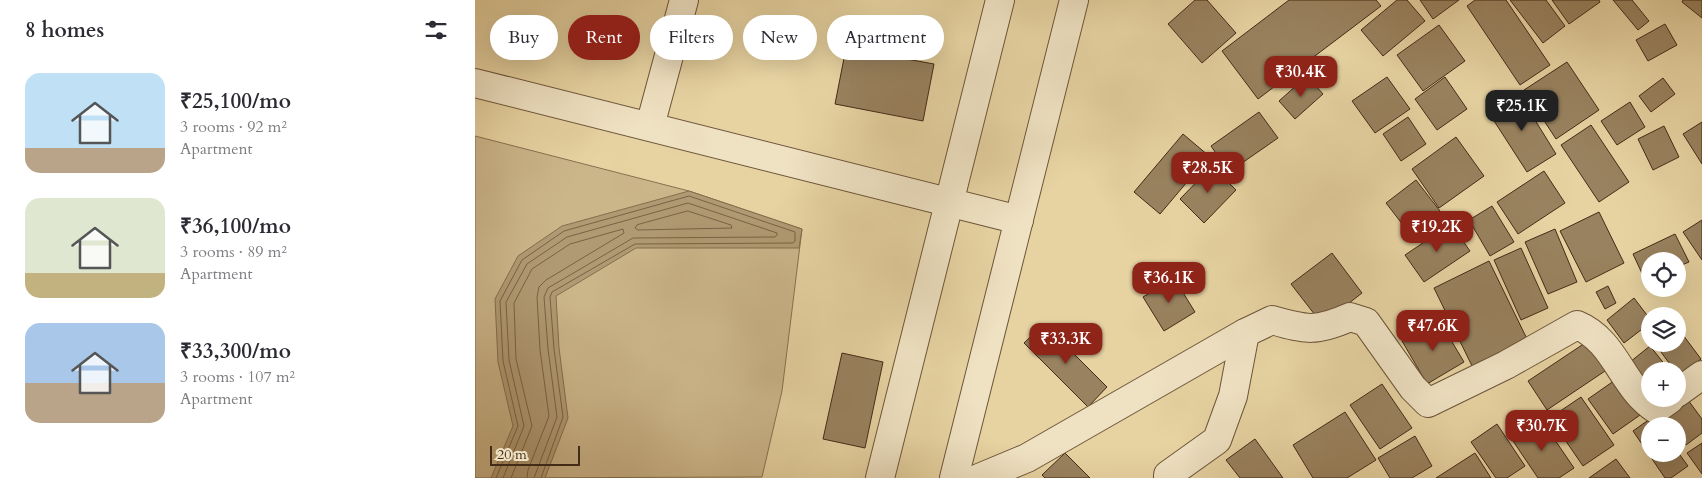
<!DOCTYPE html>
<meta charset="utf-8">
<style>
:root{--surface:#fff;--page:#f7f7f7;--text:#2b2b33;--muted:#7c7c81;--accent:#8f2418}
body{margin:0;font-family:Cardo,serif;background:var(--page);color:var(--text);height:100vh;display:flex;flex-direction:column;font-size:19px;white-space:nowrap}
*{box-sizing:border-box;margin:0}
p{font-size:16px;color:var(--muted)}
.icon{flex:none;width:28px;height:28px;fill:none;stroke:currentColor;stroke-width:2;stroke-linecap:round;stroke-linejoin:round}
.map{position:relative;flex:1;overflow:hidden}
.drawer{display:flex;flex-direction:column;background:var(--surface);width:475px}
.drawer>*{flex:none}
.guide{position:absolute;left:15px;top:15px;width:475px;height:45px;display:flex;gap:10px}
.tools{position:absolute;left:1166px;top:252px;display:grid;gap:10px}
.tools a{display:grid;place-items:center;width:45px;height:45px;border-radius:50%;background:var(--surface);box-shadow:0 5px 20px #0002;font-size:25px}
.scale{position:absolute;left:15px;bottom:12px;width:90px;box-sizing:border-box;padding-left:5px;border:2px solid #442b17;border-top:0;font-size:14px;line-height:18px;white-space:nowrap;color:#442b17;-webkit-text-stroke:4px #efe2c3;paint-order:stroke}
.price{position:absolute;translate:-50% -42px;padding:0 11px;border-radius:10px;background:var(--accent);color:#fff;font-size:16px;line-height:32px;filter:drop-shadow(0 1px 2px #0008)}
.price::after{content:'';position:absolute;left:50%;top:30px;width:15px;height:11px;margin-left:-8px;background:inherit;clip-path:polygon(0 0,100% 0,50% 100%)}
.price.selected{background:#222;color:#fff}
ul{padding:0;list-style:none}
li{display:flex;align-items:center;gap:15px;height:125px;padding:0 25px}
li span{display:grid;place-items:center;flex:none;width:140px;height:100px;border-radius:15px;color:#555}
li>.icon{margin-inline-start:auto}
span .icon{width:60px;height:60px;fill:#fffc;stroke-width:1}
li b{font-size:21px}
h2{display:flex;justify-content:space-between;align-items:center;height:60px;padding:0 25px;font-size:21px}
.chip{padding:0 18px;border-radius:22px;background:var(--surface);box-shadow:0 5px 20px #0002;font-size:18px;line-height:45px}
.chip.selected{background:var(--accent);color:#fff}
main{display:flex;flex:1;min-height:0}
.map>svg:first-child{display:block}
</style>
<main>
<section class="drawer">
<h2>8 homes<svg class="icon" aria-label="filters" viewBox="0 0 24 24"><path d="M4 7h16M4 17h16"/><circle cx="9" cy="7" r="2"/><circle cx="15" cy="17" r="2"/></svg></h2>
<ul>
<li><span style="background:linear-gradient(#bfe0f5 75%,#b9a48a 0)"><svg class="icon" aria-label="home" viewBox="0 0 24 24"><path d="M3 11l9-7 9 7M6 9v11h12V9"/></svg></span><div><b>₹25,100/mo</b><p>3 rooms · 92 m²</p><p>Apartment</p></div></li>
<li><span style="background:linear-gradient(#dfe7d0 75%,#c2b280 0)"><svg class="icon" aria-label="home" viewBox="0 0 24 24"><path d="M3 11l9-7 9 7M6 9v11h12V9"/></svg></span><div><b>₹36,100/mo</b><p>3 rooms · 89 m²</p><p>Apartment</p></div></li>
<li><span style="background:linear-gradient(#a9c7e8 60%,#b9a48a 0)"><svg class="icon" aria-label="home" viewBox="0 0 24 24"><path d="M3 11l9-7 9 7M6 9v11h12V9"/></svg></span><div><b>₹33,300/mo</b><p>3 rooms · 107 m²</p><p>Apartment</p></div></li>
</ul>
</section>
<div class="map">
<svg width="1227" height="478" viewBox="0 0 1227 478">
<rect width="100%" height="100%" fill="#e7d3a2"/>
<filter id="stains"><feTurbulence type="fractalNoise" baseFrequency=".004" numOctaves="4"/><feColorMatrix values="0 0 0 0 .2 0 0 0 0 .09 0 0 0 0 .02 0 0 0 .5 -.17"/></filter>
<radialGradient id="worn" r=".72"><stop offset=".6" stop-color="#630" stop-opacity="0"/><stop offset="1" stop-color="#630" stop-opacity=".3"/></radialGradient>
<polygon fill="#cbb68a" stroke="#887050" points="0,136 214,191 327,229 307,391 287,477 0,478"/>
<polygon fill="#b09a73" stroke="#856e4e" points="214,191 327,229 324,248 161,248 81,296 84,348 93,418 70,478 16,478 38,426 23,362 20,299 43,256 87,226"/>
<g fill="none" stroke-linecap="round" stroke-linejoin="round">
<g stroke="#7a6245" stroke-width="1">
<polygon points="213,211 256,225 257,228 163,230 160,228 162,225"/>
<polyline points="21,478 43,426 28,361 25,301 47,260 89,231 214,196 320,232 320,241 318,243 160,244 77,292 75,297 79,349 88,417 66,478"/>
<polyline points="28,478 49,426 34,360 31,302 52,264 92,237 213,203 302,233 302,235 300,237 158,238 73,288 69,297 73,349 82,417 59,478"/>
<polyline points="36,478 57,426 41,359 39,303 57,269 95,244 148,229 149,233 71,280 64,287 62,297 65,350 74,416 53,470 52,478"/>
</g>
</g>
<g fill="#99825f" stroke="#442b17">
<polygon points="720,0 732,0 761,33 727,63 693,24"/>
<polygon points="814,0 901,0 906,6 783,99 747,51"/>
<polygon points="922,0 932,0 950,21 908,56 886,30"/>
<polygon points="945,0 984,0 958,19"/>
<polygon points="1000,0 1031,0 1075,65 1045,85 992,6"/>
<polygon points="1035,0 1071,0 1090,26 1068,43"/>
<polygon points="1077,0 1124,0 1125,2 1094,24"/>
<polygon points="1138,0 1157,0 1174,21 1163,30"/>
<polygon points="1208,0 1227,0 1227,18 1207,2"/>
<polygon points="1190,24 1202,45 1173,61 1161,40"/>
<polygon points="964,25 990,61 948,91 922,55"/>
<polygon points="371,48 459,64 448,121 360,104"/>
<polygon points="1092,62 1124,110 1081,139 1049,90"/>
<polygon points="832,76 848,94 820,119 804,101"/>
<polygon points="912,77 935,109 900,133 877,101"/>
<polygon points="970,77 992,109 962,130 940,99"/>
<polygon points="1188,78 1200,94 1176,112 1164,96"/>
<polygon points="1042,91 1081,154 1052,172 1012,110"/>
<polygon points="1155,102 1170,127 1142,145 1126,121"/>
<polygon points="784,112 803,138 754,172 736,146"/>
<polygon points="933,117 951,144 926,161 908,134"/>
<polygon points="1227,122 1227,164 1208,134"/>
<polygon points="1116,125 1154,182 1124,202 1086,145"/>
<polygon points="1189,126 1204,157 1178,170 1163,139"/>
<polygon points="708,134 734,156 685,214 659,192"/>
<polygon points="981,137 1009,176 964,208 937,169"/>
<polygon points="737,166 761,190 729,223 705,199"/>
<polygon points="1069,171 1090,203 1043,234 1022,202"/>
<polygon points="941,180 965,211 935,234 911,203"/>
<polygon points="1017,206 1039,242 1015,256 994,220"/>
<polygon points="1124,212 1149,263 1111,282 1085,231"/>
<polygon points="1227,220 1227,260 1208,232"/>
<polygon points="976,224 995,251 949,282 930,255"/>
<polygon points="1080,229 1102,282 1073,294 1050,242"/>
<polygon points="1200,234 1214,262 1202,267 1202,261 1175,261 1175,280 1171,282 1158,254"/>
<polygon points="1046,248 1073,308 1046,320 1019,260"/>
<polygon points="857,253 887,293 847,324 816,284"/>
<polygon points="1014,261 1054,343 999,370 959,288"/>
<polygon points="699,278 720,312 689,331 668,297"/>
<polygon points="1133,286 1141,303 1130,309 1121,292"/>
<polygon points="1159,298 1175,319 1175,323 1149,343 1132,320"/>
<polygon points="964,320 989,362 952,384 927,341"/>
<polygon points="569,324 632,387 613,407 549,343"/>
<polygon points="1202,327 1226,359 1204,376 1202,371 1200,371 1180,344 1202,344"/>
<polygon points="1113,341 1133,369 1072,410 1053,381"/>
<polygon points="1175,346 1195,371 1175,371 1175,399 1150,366"/>
<polygon points="367,353 408,362 390,448 348,439"/>
<polygon points="1143,378 1168,413 1138,434 1113,399"/>
<polygon points="907,384 937,428 905,449 875,405"/>
<polygon points="1210,396 1227,419 1227,433 1211,445 1202,434 1202,426 1196,426 1187,414"/>
<polygon points="1106,397 1139,445 1108,466 1075,418"/>
<polygon points="870,412 901,460 872,478 838,478 818,445"/>
<polygon points="1179,416 1186,426 1175,426 1175,454 1202,454 1202,451 1213,466 1196,478 1190,478 1158,431"/>
<polygon points="1065,418 1099,468 1084,478 1063,478 1036,438"/>
<polygon points="1022,424 1050,466 1032,478 1021,478 996,442"/>
<polygon points="940,436 957,466 937,478 915,478 903,458"/>
<polygon points="780,439 808,478 765,478 751,460"/>
<polygon points="1227,443 1227,474 1212,453"/>
<polygon points="590,453 615,478 570,478 567,475"/>
<polygon points="1000,453 1016,478 961,478"/>
<polygon points="1141,459 1155,478 1114,478"/>
</g>
<g fill="none" stroke-linecap="round" stroke-linejoin="round">
<g stroke="#6d553a" stroke-width="30">
<g id="minor">
<polyline points="0,83 544,220"/>
<polyline points="175,126 209,0"/>
<polyline points="1202,393 1227,375"/>
<polyline points="405,478 525,0"/>
<polyline points="479,478 599,0"/>
<polyline points="504,478 552,458 770,333"/>
<path d="M693,478V475L742,440L758,396L770,333L797,320C832,330 841,332 875,317L891,322L938,388L953,403L1031,365L1102,325C1141,341 1147,388 1181,409L1195,399"/>
</g>
</g>
<use href="#minor" stroke="#efe2c3" stroke-width="28"/>
</g>
<rect width="100%" height="100%" filter="url(#stains)"/>
<rect width="100%" height="100%" fill="url(#worn)"/>
</svg>
<div class="tools">
<a><svg class="icon" aria-label="locate" viewBox="0 0 24 24"><circle cx="12" cy="12" r="6"/><path d="M12 2v4M12 18v4M2 12h4M18 12h4"/></svg></a>
<a><svg class="icon" aria-label="layers" viewBox="0 0 24 24"><path d="M12 4l9 5-9 5-9-5zM3 14l9 5 9-5"/></svg></a>
<a>+</a>
<a>−</a>
</div>
<div class="scale">20 m</div>
<b class="price" style="left:826px;top:98px">₹30.4K</b>
<b class="price selected" style="left:1047px;top:132px">₹25.1K</b>
<b class="price" style="left:733px;top:194px">₹28.5K</b>
<b class="price" style="left:962px;top:253px">₹19.2K</b>
<b class="price" style="left:694px;top:304px">₹36.1K</b>
<b class="price" style="left:958px;top:352px">₹47.6K</b>
<b class="price" style="left:591px;top:365px">₹33.3K</b>
<b class="price" style="left:1067px;top:452px">₹30.7K</b>
<div class="guide">
<a class="chip">Buy</a>
<a class="chip selected">Rent</a>
<a class="chip">Filters</a>
<a class="chip">New</a>
<a class="chip">Apartment</a>
</div>
</div>
</main>
